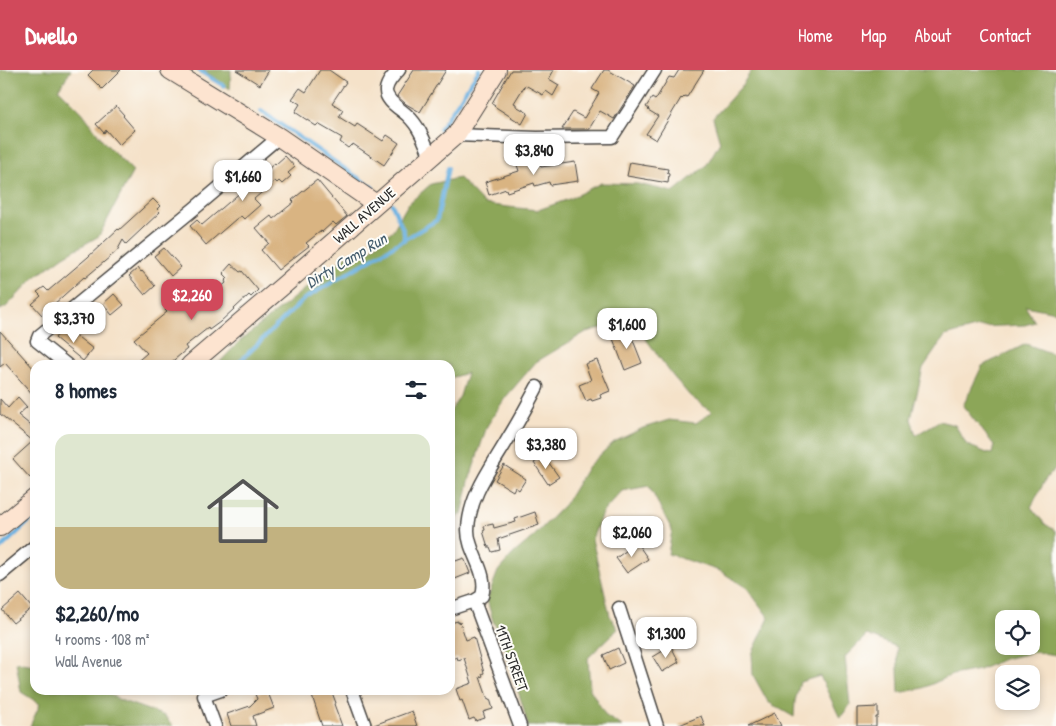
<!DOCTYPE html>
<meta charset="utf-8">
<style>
:root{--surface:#fff;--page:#f6f6f7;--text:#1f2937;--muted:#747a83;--accent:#d1495b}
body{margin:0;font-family:"Patrick Hand",sans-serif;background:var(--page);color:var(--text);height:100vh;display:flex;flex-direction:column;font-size:19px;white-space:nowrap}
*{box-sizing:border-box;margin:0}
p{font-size:16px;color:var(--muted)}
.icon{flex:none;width:28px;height:28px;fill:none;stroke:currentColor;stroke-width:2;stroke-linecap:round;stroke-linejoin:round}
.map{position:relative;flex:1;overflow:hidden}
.sheet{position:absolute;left:30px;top:290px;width:425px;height:335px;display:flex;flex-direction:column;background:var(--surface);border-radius:15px;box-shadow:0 2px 8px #0003}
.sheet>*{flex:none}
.buttons{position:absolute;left:995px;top:540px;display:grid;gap:10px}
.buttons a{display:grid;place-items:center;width:45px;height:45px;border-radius:10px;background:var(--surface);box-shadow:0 2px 8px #0003;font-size:25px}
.price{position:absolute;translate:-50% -42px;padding:0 11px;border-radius:10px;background:#fff;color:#222;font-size:16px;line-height:32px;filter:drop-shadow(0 1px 2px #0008)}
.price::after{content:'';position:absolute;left:50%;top:30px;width:15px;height:11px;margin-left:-8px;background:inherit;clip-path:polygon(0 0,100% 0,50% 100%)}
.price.active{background:var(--accent);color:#fff}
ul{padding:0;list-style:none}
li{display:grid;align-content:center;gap:10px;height:265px;padding:0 25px}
li span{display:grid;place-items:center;height:155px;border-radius:15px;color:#555}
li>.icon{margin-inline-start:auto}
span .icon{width:90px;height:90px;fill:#fffc;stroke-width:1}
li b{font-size:21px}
h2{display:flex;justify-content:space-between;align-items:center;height:60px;padding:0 25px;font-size:21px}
header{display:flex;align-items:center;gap:30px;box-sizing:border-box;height:70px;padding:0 25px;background:var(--accent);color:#fff}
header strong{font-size:24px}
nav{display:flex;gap:28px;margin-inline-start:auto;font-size:18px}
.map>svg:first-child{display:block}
</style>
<header>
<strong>Dwello</strong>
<nav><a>Home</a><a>Map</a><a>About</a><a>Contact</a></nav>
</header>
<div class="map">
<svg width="1056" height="656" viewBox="0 0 1056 656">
<rect width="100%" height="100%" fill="#fdfcf7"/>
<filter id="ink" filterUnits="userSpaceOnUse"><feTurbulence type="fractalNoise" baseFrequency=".02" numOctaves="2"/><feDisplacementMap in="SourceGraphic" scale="10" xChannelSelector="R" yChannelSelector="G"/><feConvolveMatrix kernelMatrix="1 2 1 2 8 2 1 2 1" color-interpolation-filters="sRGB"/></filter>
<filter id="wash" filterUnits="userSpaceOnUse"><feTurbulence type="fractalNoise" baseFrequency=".0096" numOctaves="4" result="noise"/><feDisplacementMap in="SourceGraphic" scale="20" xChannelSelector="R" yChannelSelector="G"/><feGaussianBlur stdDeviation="1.12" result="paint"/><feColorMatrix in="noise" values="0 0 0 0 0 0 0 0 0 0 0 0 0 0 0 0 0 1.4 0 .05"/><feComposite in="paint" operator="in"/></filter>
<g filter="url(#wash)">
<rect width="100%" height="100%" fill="#f5e2c9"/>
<g fill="#8ca659" stroke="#5c6842" fill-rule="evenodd">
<polygon points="0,0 71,0 59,19 82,42 104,72 133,101 99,166 64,186 35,207 6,237 0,240"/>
<polygon points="203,0 231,0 230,19"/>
<path d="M752,0H1056V242L1025,236L1035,252L1025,255L979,257L945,266L923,298L911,349L916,365L939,351L955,355L967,375L987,383L992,384L994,375L963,336L982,296L1026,274L1056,285V398L1047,407L1031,437L1045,454L1056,461V585L1035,582L1004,589L979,600L952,605L923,618L899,623L897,577L867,565L845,587L850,635L840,648L820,606L800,612L795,631L794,647L768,632L753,605L752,584L769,548L747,518L720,501L668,484L672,460L649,416L622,421L602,443L592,469L610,546L618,559L588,588L590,619L606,646L622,656H528L522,633L512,604L504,573L493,551L487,530L498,501L513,484L533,467L565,434L588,396L614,372L643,358L669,350L696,353L712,342L690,326L672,305L646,269L629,251L586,262L536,292L505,328L487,356L469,411L462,444L450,453V342L460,326L467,303L450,308V295H217L240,271L322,205L347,186L371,179L393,160L408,134L431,114L459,108L484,134L508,137L538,140L569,129L601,113L638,114L673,122L706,96L720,72L713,48L740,18ZM1004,549H1031V576H1004Z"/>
<polygon points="16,592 35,595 35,620 102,620 120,630 165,646 173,656 30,656 40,634 21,622"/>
</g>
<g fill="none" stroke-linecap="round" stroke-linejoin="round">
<g stroke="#6bb1e1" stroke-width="4">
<polyline points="198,0 224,16"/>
<polyline points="261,41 373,118"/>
<polyline points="440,59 479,0"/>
<polyline points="392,134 404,162 404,170"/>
<polyline points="236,295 304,229 437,150 448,98"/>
<polyline points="0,479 35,446"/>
</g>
</g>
<g id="blocks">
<g fill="#d9b482">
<polygon points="93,0 121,0 102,19 88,5"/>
<polygon points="236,0 269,0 260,15"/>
<polygon points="320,0 329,0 346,12 332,33 343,40 339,47 355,57 357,54 383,71 387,65 399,73 384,95 353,74 352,76 351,75 348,78 340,72 342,68 318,54 316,56 295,42 300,34 292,29 300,18 306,22"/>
<polygon points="414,0 446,0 420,42 406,34 397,26"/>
<polygon points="511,0 554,0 549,9 559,15 553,26 546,21 543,25 525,15 514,33 516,34 516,36 528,43 522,54 494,36 495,35 492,33"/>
<polygon points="604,0 608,0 635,16 614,49 600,41 589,59 562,59 573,42 584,48 599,23 592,19"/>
<polygon points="679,0 704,0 687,27 685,26 682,29 681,28 656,70 646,64 658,46 648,40 649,39 646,37 652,28 655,30 656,29 669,7 674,8"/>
<polygon points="116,36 124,45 123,46 135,60 119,75 106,60 104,63 96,54"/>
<polygon points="285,86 295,97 288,103 291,106 282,114 279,111 277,113 275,111 254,129 260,135 244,149 241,146 236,149 206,175 190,156 197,150 202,155 275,93 276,94"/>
<polygon points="529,88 531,95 539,92 541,97 575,92 578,111 550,115 549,112 535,116 534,113 507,122 506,119 489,125 485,112 519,101 516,92"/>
<polygon points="630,92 642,94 642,95 668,99 667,103 669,104 668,113 627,106"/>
<polygon points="317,110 347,146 336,155 333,152 322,162 321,161 306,173 309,176 288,192 278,200 261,180 269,173 256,158 271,146 273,149 294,132 292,130"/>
<polygon points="153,129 160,136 157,139 160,142 126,174 123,170 117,181 85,208 84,207 42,245 32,234 41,226 37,222 44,217 48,221 88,187 118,159 119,160"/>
<polygon points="164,178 181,197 171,206 154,186"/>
<polygon points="231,194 240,202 242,201 258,220 251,227 249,225 220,252 209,260 208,258 185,276 187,279 168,295 133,295 147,283 134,269 167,242 165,240 177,231 178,232 181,230 190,241 194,238 195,239 226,213 225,211 228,208 223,203"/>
<polygon points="138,198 141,202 142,201 155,216 145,225 129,206"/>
<polygon points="114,224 124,235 112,245 103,234"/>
<polygon points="64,256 93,279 83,291 55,268"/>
<polygon points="629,260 642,293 625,300 612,266"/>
<polygon points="0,261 35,300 35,327 5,293 0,297"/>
<polygon points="597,290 610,321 600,325 601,328 592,331 591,329 586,331 579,315 591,310 585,294"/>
<polygon points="18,327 27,337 18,345 35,359 35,403 30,408 13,389 33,371 0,344 0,329 8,338"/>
<polygon points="544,386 559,407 548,414 534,393"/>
<polygon points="504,395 526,409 519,420 515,417 513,421 495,410"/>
<polygon points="535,442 539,455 498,469 500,480 492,482 490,477 488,477 483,461 485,460 484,456 493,454 494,458 516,452 515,449"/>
<polygon points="614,450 624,462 615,470 605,459"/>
<polygon points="637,473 648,489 627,503 616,488"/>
<polygon points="464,488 470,503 450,511 450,493"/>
<polygon points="20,524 32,538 13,553 2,540"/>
<polygon points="458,551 458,553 460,552 466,570 474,567 484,603 482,604 483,606 480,607 488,630 490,629 493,639 483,642 485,648 476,651 474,648 469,650 462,630 460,631 456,619 472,613 464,588 458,590 457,587 450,590 450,553"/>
<polygon points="671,576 679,592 662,602 653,587"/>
<polygon points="618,578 624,593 609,600 603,585"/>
<polygon points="267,620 274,638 253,646 256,656 231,656 227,644 250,636 257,629 255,624"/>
<polygon points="310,620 331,620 336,633 334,634 342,656 322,656"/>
<polygon points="878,637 878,647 876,647 876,656 857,656 857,638"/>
<polygon points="412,641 417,656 375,656 374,655"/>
<polygon points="775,643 781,656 748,656"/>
<polygon points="701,646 705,656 677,656"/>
</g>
</g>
</g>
<g filter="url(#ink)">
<use href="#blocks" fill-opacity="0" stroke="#494643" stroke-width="1"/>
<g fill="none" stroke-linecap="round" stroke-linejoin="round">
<g stroke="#494643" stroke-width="15">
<g id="street">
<path d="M399,0C394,5 387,12 386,20C385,31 401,39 408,46C420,57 425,73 431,87"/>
<polyline points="456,65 537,68 612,67 655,0"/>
<polyline points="67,295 37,271 39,266 195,138 279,67"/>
<polyline points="0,505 35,476"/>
<polyline points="474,531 520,656"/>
<polyline points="619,538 657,656"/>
<path d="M450,539L474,531L482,526C489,501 468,484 468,460C469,425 492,397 509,367C519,351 528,334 537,317"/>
<polyline points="352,620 365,656"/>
<polyline points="215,656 204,626 221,620"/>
</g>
</g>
<g stroke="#494643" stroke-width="20">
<g id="secondary">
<polyline points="170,0 279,67 376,134"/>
<polyline points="190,295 285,214 456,65 497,0"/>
<polyline points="0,457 35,428"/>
</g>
</g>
<use href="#street" stroke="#fff" stroke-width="12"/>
<use href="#secondary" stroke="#fde4d0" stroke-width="18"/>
</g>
</g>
<g text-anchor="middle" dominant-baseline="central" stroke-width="4" stroke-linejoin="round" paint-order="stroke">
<g font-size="15" fill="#2b2b2b" stroke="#fdfcf7">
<text transform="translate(364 145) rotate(-41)">WALL AVENUE</text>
<text transform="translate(512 588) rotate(70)">11TH STREET</text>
</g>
<g font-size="16" font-style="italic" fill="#415a6b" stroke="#fdfcf7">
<text transform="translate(346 190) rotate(-31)">Dirty Camp Run</text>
</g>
</g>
</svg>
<div class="buttons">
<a><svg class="icon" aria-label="locate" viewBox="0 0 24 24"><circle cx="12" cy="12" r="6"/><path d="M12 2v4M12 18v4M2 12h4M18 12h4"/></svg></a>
<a><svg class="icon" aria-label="layers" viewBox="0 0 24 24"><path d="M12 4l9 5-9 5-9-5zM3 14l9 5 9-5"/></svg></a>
</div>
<b class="price" style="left:534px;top:106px">$3,840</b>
<b class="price" style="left:243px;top:132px">$1,660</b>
<b class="price active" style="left:192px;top:251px">$2,260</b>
<b class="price" style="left:74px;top:274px">$3,370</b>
<b class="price" style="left:627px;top:280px">$1,600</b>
<b class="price" style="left:546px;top:400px">$3,380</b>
<b class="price" style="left:632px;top:488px">$2,060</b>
<b class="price" style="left:666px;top:589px">$1,300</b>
<section class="sheet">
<h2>8 homes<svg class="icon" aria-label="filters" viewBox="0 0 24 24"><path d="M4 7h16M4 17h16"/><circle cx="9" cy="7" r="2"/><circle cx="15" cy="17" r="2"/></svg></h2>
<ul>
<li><span style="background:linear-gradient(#dfe7d0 60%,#c2b280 0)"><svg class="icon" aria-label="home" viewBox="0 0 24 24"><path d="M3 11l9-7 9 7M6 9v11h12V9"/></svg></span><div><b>$2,260/mo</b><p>4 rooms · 108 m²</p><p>Wall Avenue</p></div></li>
</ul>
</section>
</div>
